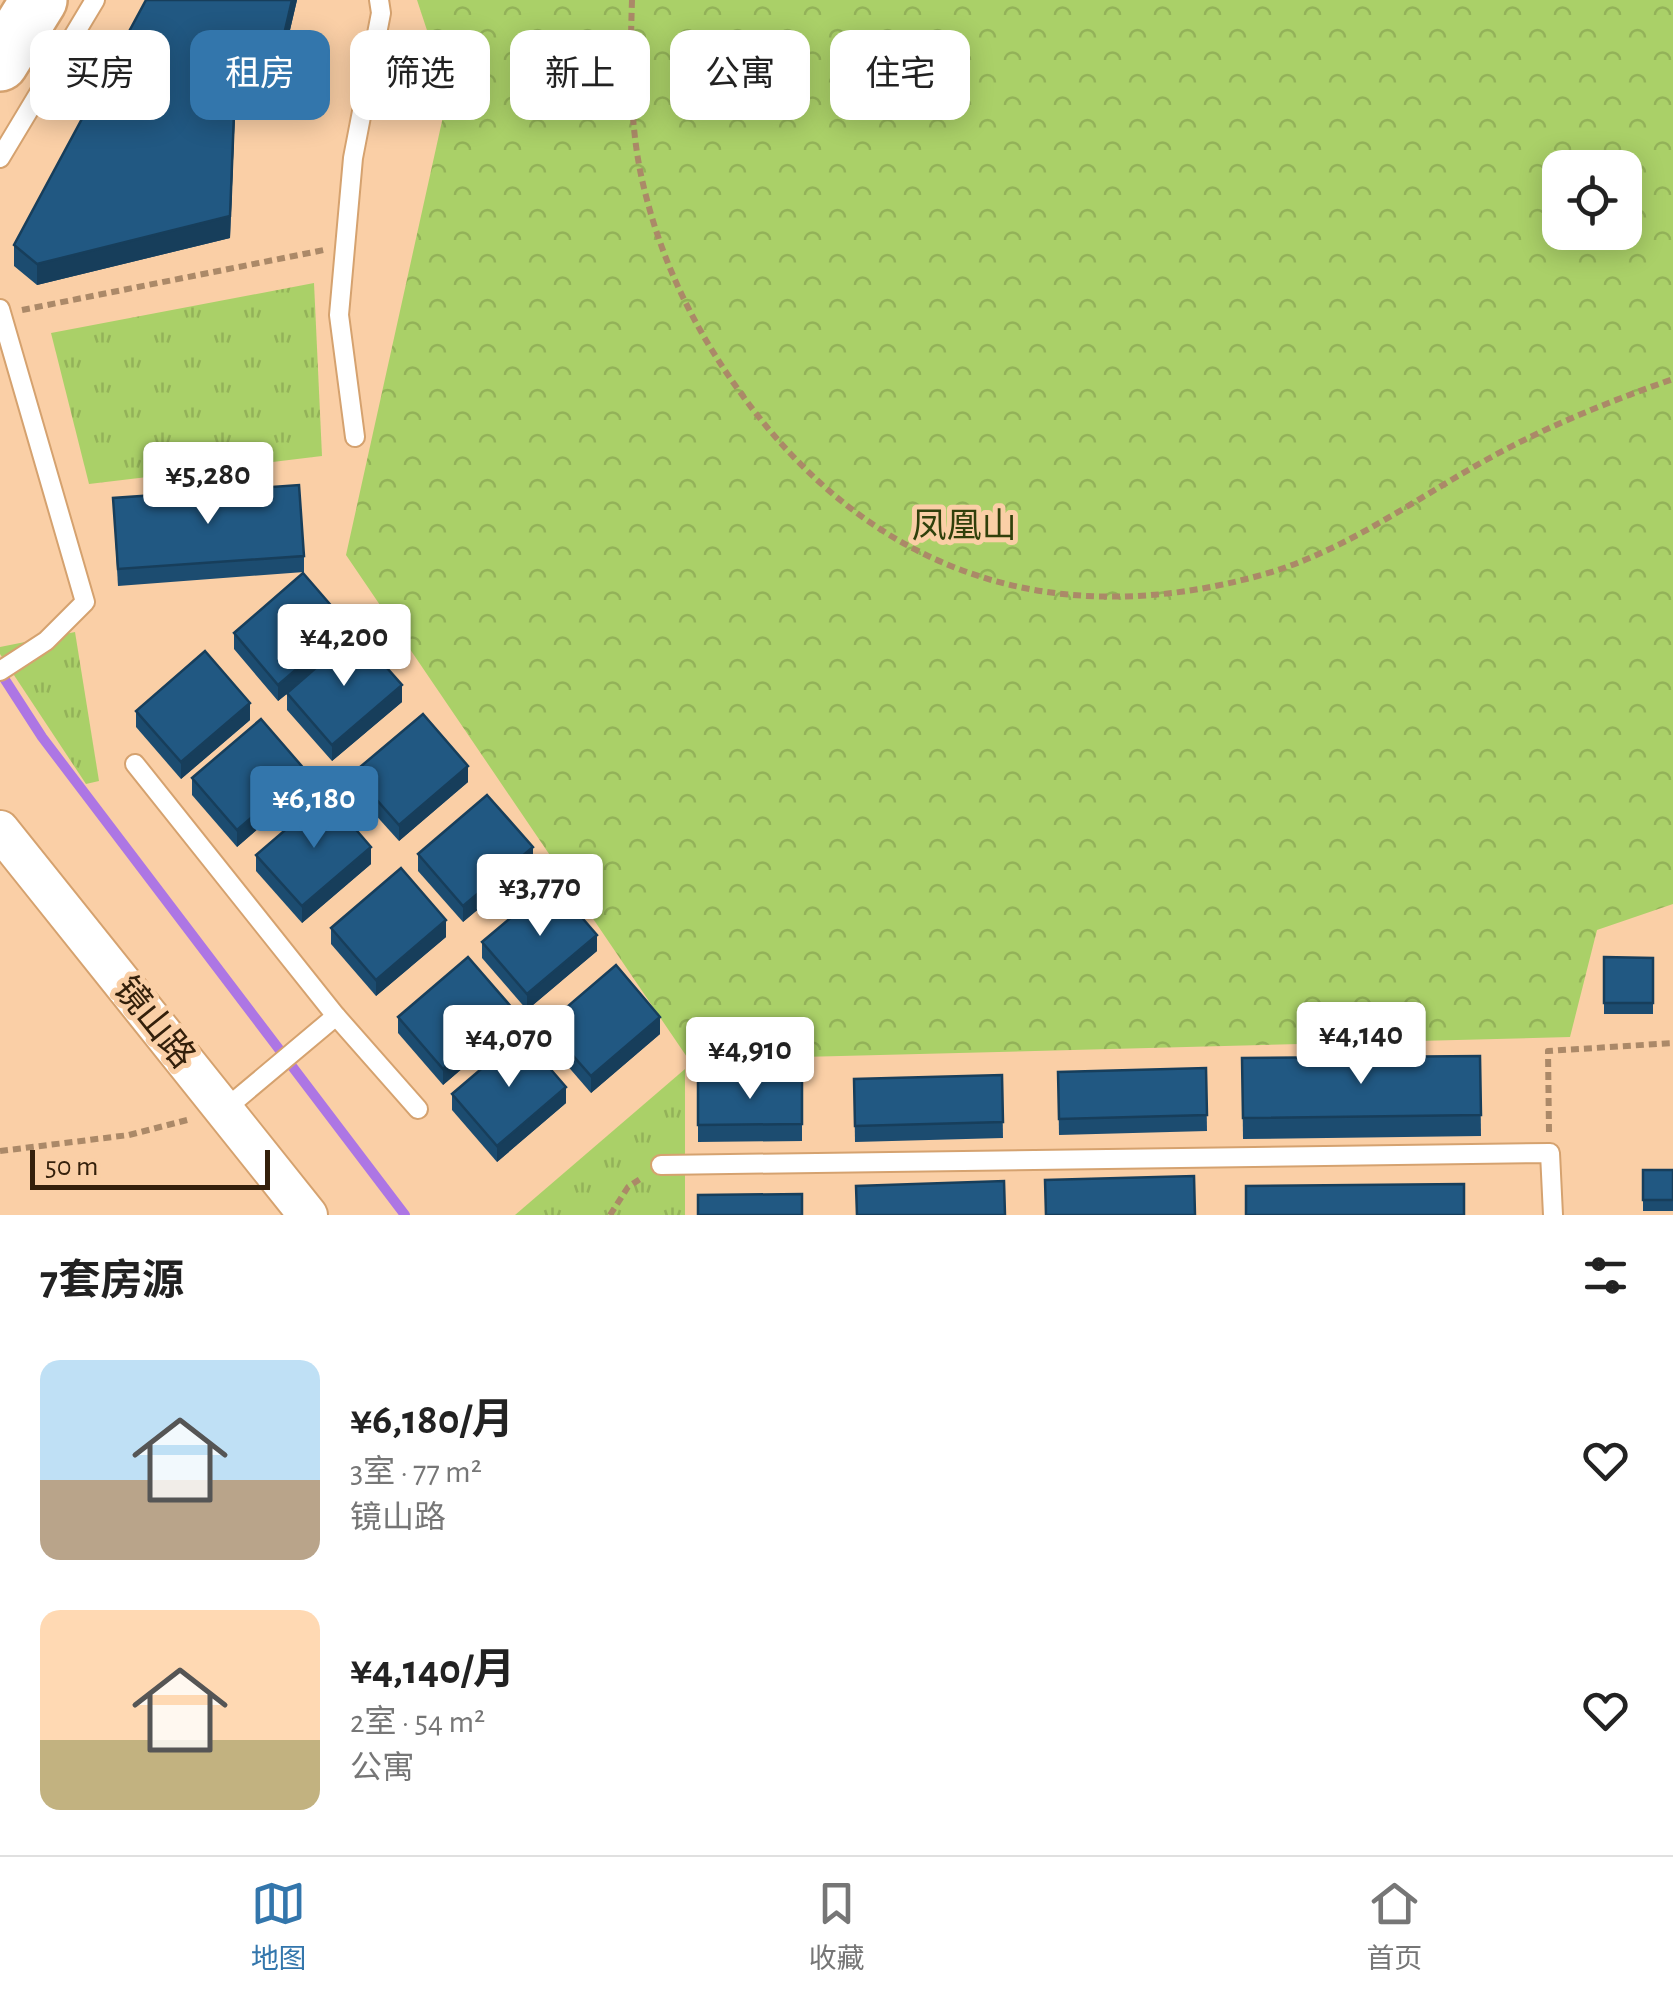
<!DOCTYPE html>
<html lang="zh">
<meta charset="utf-8">
<style>
:root{--surface:#fff;--page:#f2f2f2;--text:#222;--muted:#767676;--line:#e0e0e0;--accent:#3376ac}
body{margin:0;font-family:"Alegreya Sans","Noto Sans SC",sans-serif;background:var(--page);color:var(--text);height:100vh;display:flex;flex-direction:column;font-size:38px;white-space:nowrap}
*{box-sizing:border-box;margin:0}
p{font-size:32px;color:var(--muted)}
.icon{flex:none;width:55px;height:55px;fill:none;stroke:currentColor;stroke-width:2;stroke-linecap:round;stroke-linejoin:round}
.map{position:relative;height:1215px;overflow:hidden}
.panel{display:flex;flex-direction:column;background:var(--surface);flex:1}
.panel>*{flex:none}
.guide{position:absolute;left:30px;top:30px;width:1000px;height:90px;display:flex;gap:20px}
.tools{position:absolute;left:1542px;top:150px;display:grid;gap:20px}
.tools a{display:grid;place-items:center;width:100px;height:100px;border-radius:20px;background:var(--surface);box-shadow:0 5px 25px #0003;font-size:50px}
.scale{position:absolute;left:30px;bottom:25px;width:240px;box-sizing:border-box;padding-left:10px;border:5px solid #34200b;border-top:0;font-size:28px;line-height:35px;white-space:nowrap;color:#34200b;-webkit-text-stroke:8px #facfa6;paint-order:stroke}
.price{position:absolute;translate:-50% -85px;padding:0 22px;border-radius:10px;background:#fff;color:#222;font-size:32px;line-height:65px;filter:drop-shadow(0 2px 5px #0008)}
.price::after{content:'';position:absolute;left:50%;top:60px;width:30px;height:22px;margin-left:-15px;background:inherit;clip-path:polygon(0 0,100% 0,50% 100%)}
.price.current{background:var(--accent);color:#fff}
ul{padding:0;list-style:none}
li{display:flex;align-items:center;gap:30px;height:250px;padding:0 40px}
li span{display:grid;place-items:center;flex:none;width:280px;height:200px;border-radius:20px;color:#555}
li>.icon{margin-inline-start:auto}
span .icon{width:120px;height:120px;fill:#fffc;stroke-width:1}
li b{font-size:42px}
h2{display:flex;justify-content:space-between;align-items:center;height:120px;padding:0 40px;font-size:42px}
.pill{padding:0 35px;border-radius:20px;background:var(--surface);box-shadow:0 5px 25px #0003;font-size:35px;line-height:90px}
.pill.current{background:var(--accent);color:#fff}
.tabs{display:flex;justify-content:space-around;align-items:center;height:140px;border-top:2px solid var(--line);background:var(--surface);font-size:28px;color:var(--muted)}
.tabs a{display:grid;justify-items:center;gap:5px}
.tabs .current{color:var(--accent)}
.map>svg:first-child{display:block}
</style>
<div class="map">
<svg width="1673" height="1215" viewBox="0 0 1673 1215">
<defs>
<pattern id="grass-tufts" width="24" height="20" patternUnits="userSpaceOnUse" patternTransform="scale(2.5)"><rect width="24" height="20" fill="#aad068"/><path d="M3 7l-1-3M5 7V3M7 7l1-3M15 17l-1-3M17 17v-4M19 17l1-3" fill="none" stroke="#93b259"/></pattern>
<pattern id="forest-crowns" width="20" height="18" patternUnits="userSpaceOnUse" patternTransform="scale(2.5)"><rect width="20" height="18" fill="#aad068"/><path d="M2 6a3 3 0 1 1 6 0M12 15a3 3 0 1 1 6 0" fill="none" stroke="#93b259"/></pattern>
</defs>
<rect width="100%" height="100%" fill="#facfa6"/>
<g fill="url(#grass-tufts)">
<polygon points="314,283 322,456 89,484 51,333"/>
<polygon points="75,632 99,781 86,784 0,654 0,647"/>
<polygon points="685,1069 685,1215 515,1215"/>
</g>
<path fill="url(#forest-crowns)" fill-rule="evenodd" d="M417,0H1673V904L1597,930L1570,1037L689,1060L346,555L448,94ZM1560,168H1625V232H1560Z"/>
<g fill="none" stroke-linecap="round" stroke-linejoin="round">
<polyline stroke="#ad76e4" stroke-width="10" points="0,672 42,737 405,1215"/>
<g stroke="#d5a26f" stroke-width="22">
<g id="lane">
<polyline points="0,158 95,0"/>
<polyline points="0,309 85,602 46,641 0,671"/>
<polyline points="355,437 339,315 353,158 381,13 379,0"/>
<polyline points="135,764 336,1016 418,1109"/>
<polyline points="224,1110 336,1016"/>
<polyline points="661,1165 1550,1153 1553,1215"/>
</g>
</g>
<g stroke="#d5a26f" stroke-width="42">
<polyline id="street" points="0,830 308,1215"/>
</g>
<g stroke="#d5a26f" stroke-width="60">
<polyline id="primary" points="0,63 39,0"/>
</g>
<g stroke="#ab8968" stroke-width="6" stroke-dasharray="8 5" stroke-linecap="butt">
<path d="M632,0C630,62 629,128 644,188C662,263 695,330 740,392C869,572 1051,635 1265,574C1347,550 1412,501 1486,460C1545,427 1608,402 1673,379"/>
<polyline points="22,310 324,250"/>
<polyline points="1549,1132 1548,1051 1673,1043"/>
<polyline points="0,1151 129,1135 191,1119"/>
<polyline points="610,1215 628,1187 643,1177"/>
</g>
<use href="#lane" stroke="#fff" stroke-width="18"/>
<use href="#street" stroke="#fff" stroke-width="38"/>
<use href="#primary" stroke="#fff" stroke-width="55"/>
</g>
<g fill="#1c4c70">
<polygon points="146,0 297,0 276,90 235,109 230,238 37,285 14,266 14,245"/>
<polygon points="113,498 304,556 304,572 118,586"/>
<polygon points="234,633 348,640 402,702 332,761 287,710 287,694 278,701 234,649"/>
<polygon points="136,711 250,720 181,779 136,727"/>
<polygon points="353,773 468,782 399,841 353,790"/>
<polygon points="192,778 306,787 237,847 192,795"/>
<polygon points="418,854 533,863 463,922 418,871"/>
<polygon points="256,855 371,864 302,923 256,871"/>
<polygon points="331,928 446,937 376,996 331,944"/>
<polygon points="482,942 597,951 527,1010 482,958"/>
<polygon points="1604,957 1653,958 1653,1014 1604,1014"/>
<polygon points="398,1017 513,1025 443,1085 398,1033"/>
<polygon points="546,1025 660,1034 591,1093 546,1041"/>
<polygon points="1480,1056 1481,1136 1243,1139 1242,1058"/>
<polygon points="1206,1068 1207,1131 1059,1135 1058,1072"/>
<polygon points="1002,1075 1003,1138 855,1142 854,1079"/>
<polygon points="802,1079 802,1141 698,1142 698,1081"/>
<polygon points="452,1094 566,1103 497,1162 452,1110"/>
<rect x="1643" y="1170" width="30" height="41"/>
</g>
<g fill="#173e5b">
<polygon points="292,0 297,0 276,90 235,109 230,238 37,285 37,264 235,88"/>
<polygon points="348,625 348,642 278,701 278,685"/>
<polygon points="402,685 402,702 332,761 332,745"/>
<polygon points="250,703 250,720 181,779 181,762"/>
<polygon points="468,766 468,782 399,841 399,825"/>
<polygon points="306,771 306,787 237,847 237,830"/>
<polygon points="371,847 371,864 302,923 302,906"/>
<polygon points="533,847 533,863 463,922 463,906"/>
<polygon points="446,920 446,937 376,996 376,980"/>
<polygon points="597,935 597,951 527,1010 527,994"/>
<polygon points="513,1009 513,1025 443,1085 443,1069"/>
<polygon points="660,1017 660,1034 591,1093 591,1076"/>
<polygon points="566,1087 566,1103 497,1162 497,1146"/>
</g>
<g fill="#215882" stroke="#173e5b" stroke-width="2.5">
<polygon points="146,0 292,0 276,69 235,88 230,216 37,264 14,245"/>
<polygon points="299,485 304,556 118,569 113,498"/>
<polygon points="303,573 348,625 278,685 234,633"/>
<polygon points="356,633 402,685 332,745 287,693"/>
<polygon points="205,651 250,703 181,762 136,711"/>
<polygon points="423,714 468,766 399,825 353,773"/>
<polygon points="261,719 306,771 237,830 192,778"/>
<polygon points="326,795 371,847 302,906 256,855"/>
<polygon points="487,795 533,847 463,906 418,854"/>
<polygon points="401,868 446,920 376,980 331,928"/>
<polygon points="552,883 597,935 527,994 482,942"/>
<polygon points="468,957 513,1009 443,1069 398,1017"/>
<polygon points="1604,957 1653,958 1653,1003 1604,1003"/>
<polygon points="616,965 660,1017 591,1076 546,1025"/>
<polygon points="521,1035 566,1087 497,1146 452,1094"/>
<polygon points="1480,1056 1481,1115 1243,1118 1242,1058"/>
<polygon points="1206,1068 1207,1115 1059,1119 1058,1072"/>
<polygon points="1002,1075 1003,1122 855,1126 854,1079"/>
<polygon points="802,1079 802,1124 698,1125 698,1081"/>
<rect x="1643" y="1170" width="30" height="30"/>
<polygon points="1194,1176 1195,1215 1046,1215 1045,1180"/>
<polygon points="1004,1181 1005,1215 857,1215 856,1186"/>
<polygon points="1464,1184 1464,1215 1246,1215 1246,1186"/>
<polygon points="802,1194 802,1215 698,1215 698,1195"/>
</g>
<g text-anchor="middle" dominant-baseline="central" stroke-width="10" stroke-linejoin="round" paint-order="stroke">
<g font-size="35" fill="#30400b" stroke="#facfa6">
<text x="964" y="526">凤凰山</text>
</g>
<g font-size="35" fill="#34200b" stroke="#facfa6">
<text transform="translate(154 1023) rotate(51)">镜山路</text>
</g>
</g>
</svg>
<div class="tools">
<a><svg class="icon" aria-label="locate" viewBox="0 0 24 24"><circle cx="12" cy="12" r="6"/><path d="M12 2v4M12 18v4M2 12h4M18 12h4"/></svg></a>
</div>
<div class="scale">50 m</div>
<b class="price" style="left:208px;top:527px">¥5,280</b>
<b class="price" style="left:344px;top:689px">¥4,200</b>
<b class="price current" style="left:314px;top:851px">¥6,180</b>
<b class="price" style="left:540px;top:939px">¥3,770</b>
<b class="price" style="left:1361px;top:1087px">¥4,140</b>
<b class="price" style="left:509px;top:1090px">¥4,070</b>
<b class="price" style="left:750px;top:1102px">¥4,910</b>
<div class="guide">
<a class="pill">买房</a>
<a class="pill current">租房</a>
<a class="pill">筛选</a>
<a class="pill">新上</a>
<a class="pill">公寓</a>
<a class="pill">住宅</a>
</div>
</div>
<section class="panel">
<h2>7套房源<svg class="icon" aria-label="filters" viewBox="0 0 24 24"><path d="M4 7h16M4 17h16"/><circle cx="9" cy="7" r="2"/><circle cx="15" cy="17" r="2"/></svg></h2>
<ul>
<li><span style="background:linear-gradient(#bfe0f5 60%,#b9a48a 0)"><svg class="icon" aria-label="home" viewBox="0 0 24 24"><path d="M3 11l9-7 9 7M6 9v11h12V9"/></svg></span><div><b>¥6,180/月</b><p>3室 · 77 m²</p><p>镜山路</p></div><svg class="icon" aria-label="heart" viewBox="0 0 24 24"><path d="M12 20l-8-8c-3-5 5-10 8-4 3-6 11-1 8 4z"/></svg></li>
<li><span style="background:linear-gradient(#ffd9b3 65%,#c2b280 0)"><svg class="icon" aria-label="home" viewBox="0 0 24 24"><path d="M3 11l9-7 9 7M6 9v11h12V9"/></svg></span><div><b>¥4,140/月</b><p>2室 · 54 m²</p><p>公寓</p></div><svg class="icon" aria-label="heart" viewBox="0 0 24 24"><path d="M12 20l-8-8c-3-5 5-10 8-4 3-6 11-1 8 4z"/></svg></li>
</ul>
</section>
<nav class="tabs">
<a class="current"><svg class="icon" aria-label="map" viewBox="0 0 24 24"><path d="M3 6l6-2 6 2 6-2v14l-6 2-6-2-6 2zM9 4v14M15 6v14"/></svg>地图</a>
<a><svg class="icon" aria-label="saved" viewBox="0 0 24 24"><path d="M7 4h10v16l-5-4-5 4z"/></svg>收藏</a>
<a><svg class="icon" aria-label="home" viewBox="0 0 24 24"><path d="M3 11l9-7 9 7M6 9v11h12V9"/></svg>首页</a>
</nav>
